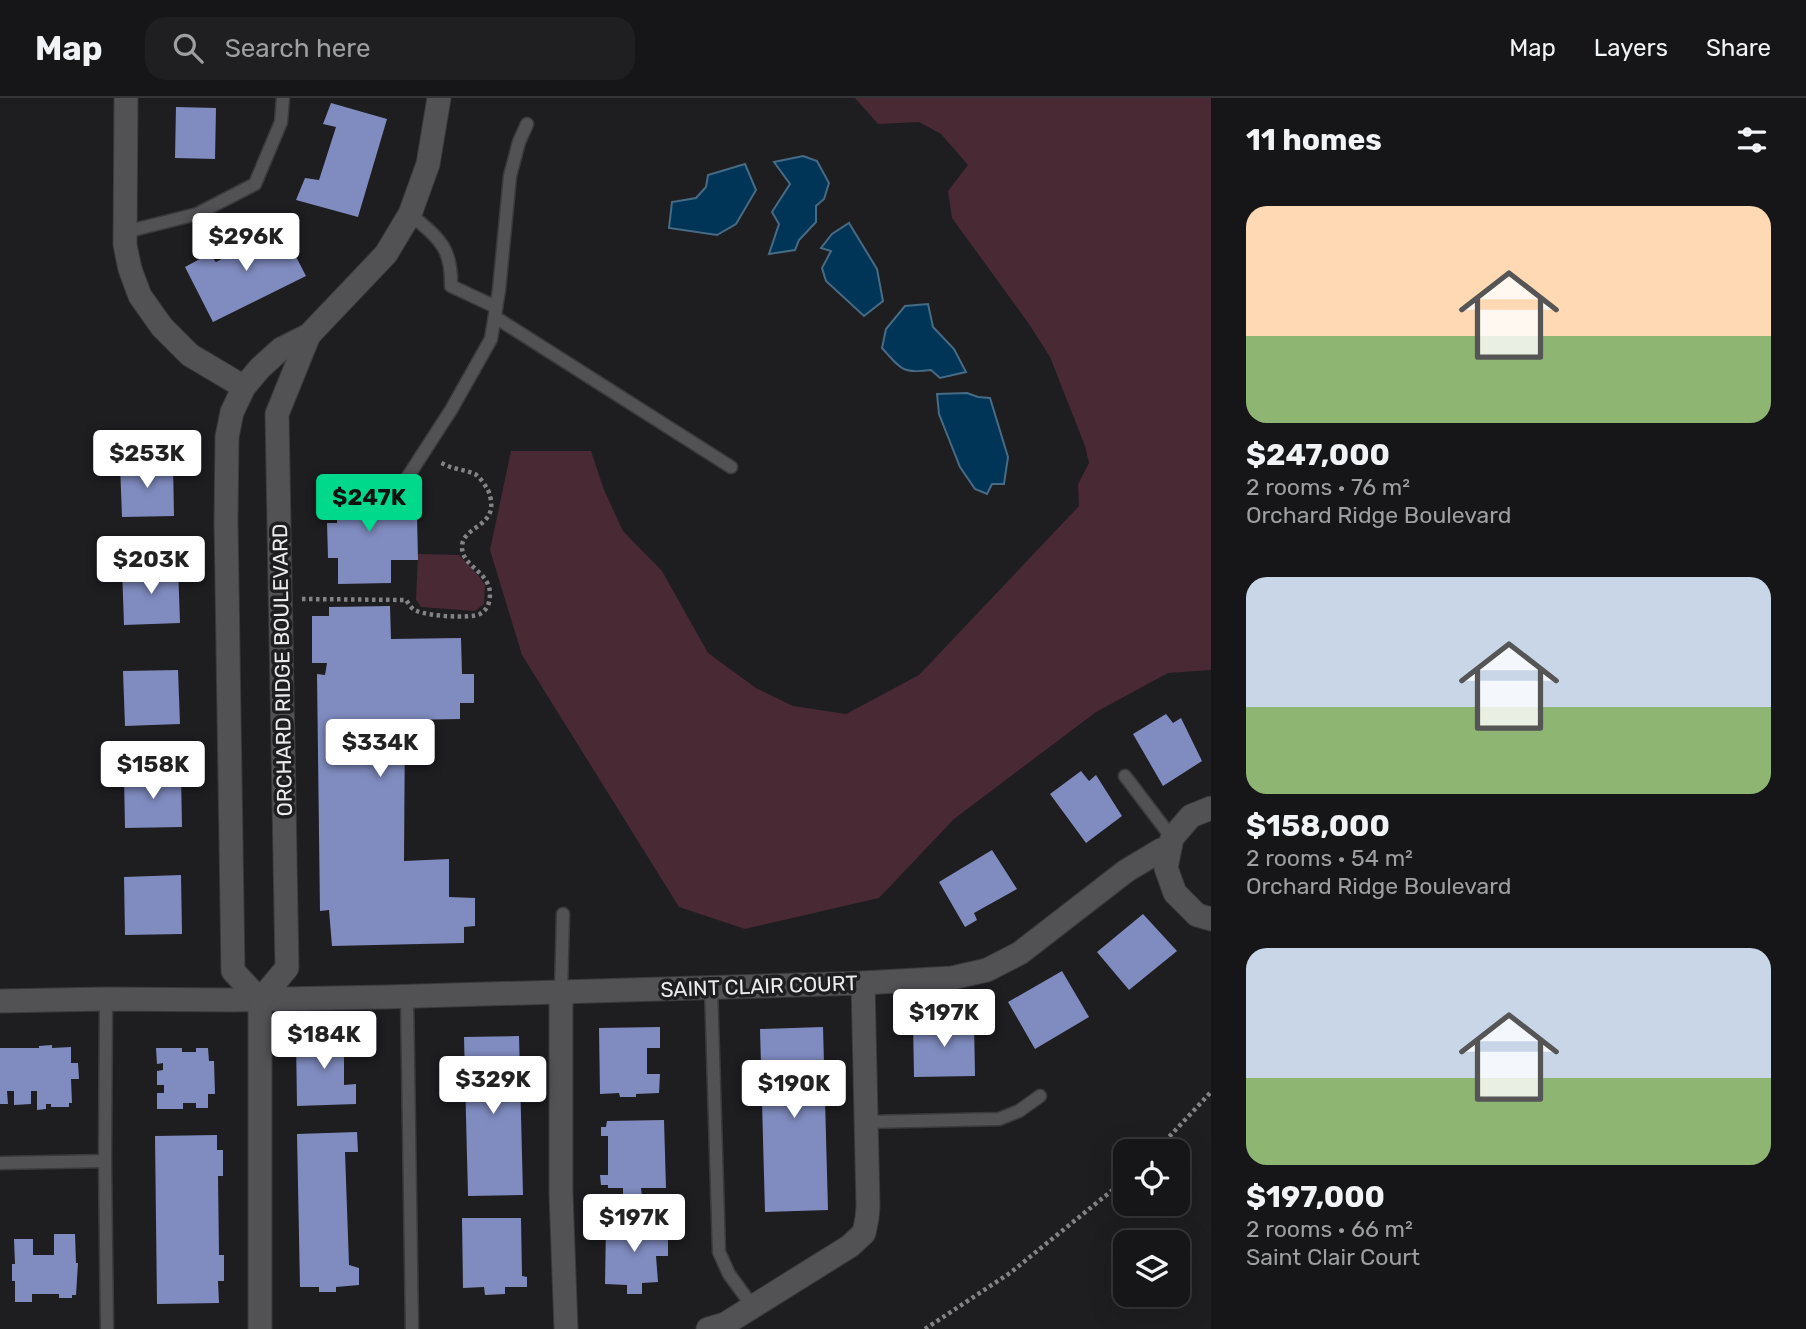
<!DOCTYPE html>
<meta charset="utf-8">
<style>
:root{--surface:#161618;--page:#1f1f21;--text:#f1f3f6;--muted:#9e9fa2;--line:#353537;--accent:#00d98c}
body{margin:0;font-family:Rubik,sans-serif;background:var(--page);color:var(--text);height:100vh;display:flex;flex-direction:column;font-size:26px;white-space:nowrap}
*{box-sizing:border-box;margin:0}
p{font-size:23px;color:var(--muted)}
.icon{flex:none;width:38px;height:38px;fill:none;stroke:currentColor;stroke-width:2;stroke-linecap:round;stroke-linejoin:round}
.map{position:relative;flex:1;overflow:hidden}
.panel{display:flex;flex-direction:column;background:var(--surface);width:595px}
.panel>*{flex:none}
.controls{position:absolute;left:1113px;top:1041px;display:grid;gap:14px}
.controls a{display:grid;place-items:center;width:77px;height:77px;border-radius:14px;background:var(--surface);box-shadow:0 7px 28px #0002,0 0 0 2px var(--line);font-size:35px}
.price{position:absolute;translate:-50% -60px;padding:0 16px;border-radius:7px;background:#fff;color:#222;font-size:23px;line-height:46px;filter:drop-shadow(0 2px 4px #0008)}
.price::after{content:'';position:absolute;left:50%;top:42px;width:21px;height:16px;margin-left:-10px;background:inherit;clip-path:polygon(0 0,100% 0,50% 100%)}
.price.selected{background:var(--accent);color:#111}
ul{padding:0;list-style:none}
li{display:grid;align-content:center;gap:14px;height:371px;padding:0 35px}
li span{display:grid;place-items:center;height:217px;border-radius:21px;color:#555}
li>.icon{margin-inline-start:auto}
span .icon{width:126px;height:126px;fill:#fffc;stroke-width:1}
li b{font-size:30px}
h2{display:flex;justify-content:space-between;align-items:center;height:84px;padding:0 35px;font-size:30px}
header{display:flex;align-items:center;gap:42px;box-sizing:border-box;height:98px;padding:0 35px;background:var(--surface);border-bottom:2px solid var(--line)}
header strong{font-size:33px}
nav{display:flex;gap:38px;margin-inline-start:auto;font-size:24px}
.search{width:490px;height:63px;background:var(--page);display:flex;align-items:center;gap:18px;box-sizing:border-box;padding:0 24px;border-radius:21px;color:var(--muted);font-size:26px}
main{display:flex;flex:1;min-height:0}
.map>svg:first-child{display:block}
</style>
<header>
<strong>Map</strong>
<div class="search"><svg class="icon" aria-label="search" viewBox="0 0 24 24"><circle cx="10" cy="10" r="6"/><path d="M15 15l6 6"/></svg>Search here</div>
<nav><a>Map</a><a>Layers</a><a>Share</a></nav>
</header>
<main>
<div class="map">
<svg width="1211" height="1231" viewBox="0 0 1211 1231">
<rect width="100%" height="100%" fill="#1e1d20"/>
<g fill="#492933">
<polygon points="855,0 1211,0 1211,572 1168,575 1096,614 954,721 879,800 745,831 679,809 522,557 490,452 511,353 591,353 604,392 623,433 662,473 708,555 756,590 793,608 846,616 919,577 1079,408 1078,386 1089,365 1085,348 1050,259 1029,226 952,120 948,93 968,67 941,36 919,24 878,26"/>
<polygon points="418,456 459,457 477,476 485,487 484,506 475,513 421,509 416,502"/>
</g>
<g fill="#013557" stroke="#476b84" stroke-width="2">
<polygon points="803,58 817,63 829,85 824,101 816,108 816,124 799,142 795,152 769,156 779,126 772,114 790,86 774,64"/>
<polygon points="745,66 756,92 736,126 717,137 669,130 672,104 696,100 706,89 708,77"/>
<polygon points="849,125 877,171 883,203 864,218 826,183 822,170 831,153 821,150 832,136"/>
<path d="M928,206L933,229L954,251L966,274L940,280L931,272C902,276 901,271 882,250L886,231L905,208Z"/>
<polygon points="967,295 978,299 990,300 1008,359 1004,386 992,386 987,396 975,391 960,369 939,316 937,296"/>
</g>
<g fill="#808cc0">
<polygon points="331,5 387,21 358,119 296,102 305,80 319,82 336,29 323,26"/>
<polygon points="176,9 216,10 215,61 175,60"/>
<polygon points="276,120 306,178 213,224 185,169 209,156 216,164 264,138 259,127"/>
<polygon points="173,365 174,418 122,419 120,366"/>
<polygon points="387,381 387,418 417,418 418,462 391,462 391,485 338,486 338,460 328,460 327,425 337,425 337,382"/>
<polygon points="178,468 180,525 124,527 122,470"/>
<polygon points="390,508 391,541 461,540 462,576 474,576 474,605 460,605 460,621 405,622 404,763 449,761 449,799 475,800 475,828 464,829 464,845 332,848 329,812 320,813 317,576 325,577 327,565 312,565 312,518 329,518 329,509"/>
<polygon points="178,572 180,626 125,628 123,573"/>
<polygon points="1166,616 1173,625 1181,620 1202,663 1163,688 1133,636"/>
<polygon points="1081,673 1089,683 1096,677 1122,718 1086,745 1050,696"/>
<polygon points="181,676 182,729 125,730 124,677"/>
<polygon points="992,752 1017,791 974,815 977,822 965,829 939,784"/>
<polygon points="181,777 182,836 125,837 124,779"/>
<polygon points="1143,816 1177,853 1129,892 1097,854"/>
<polygon points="1062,873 1089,919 1035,951 1008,904"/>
<polygon points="974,924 975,978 914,979 913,925"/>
<polygon points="660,929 660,950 647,950 647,976 660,976 659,995 636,996 636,999 620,999 619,995 600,996 599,930"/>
<polygon points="823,929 828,1112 765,1114 760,931"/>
<polygon points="519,938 523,1097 468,1098 464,939"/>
<polygon points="355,939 355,956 344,956 344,987 356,986 356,1006 297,1008 296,940"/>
<polygon points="52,947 52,950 71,949 71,965 78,965 79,981 71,981 72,1005 69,1005 69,1009 51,1009 51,1006 46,1006 46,1011 37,1012 37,993 31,993 31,1006 14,1007 14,993 7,993 8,1006 0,1006 0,950 39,950 39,948"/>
<polygon points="156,950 182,950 182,954 196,954 196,950 208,950 209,963 214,963 215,996 208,996 208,1010 196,1010 196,1005 183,1005 183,1011 157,1011 157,995 164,995 164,987 157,987 157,973 163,972 163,965 157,966"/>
<polygon points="664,1022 666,1090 641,1090 642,1099 623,1099 623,1090 608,1090 608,1087 601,1087 600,1077 608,1077 608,1038 601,1038 601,1029 606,1029 607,1023"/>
<polygon points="357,1034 358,1054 345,1054 349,1167 359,1170 359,1187 336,1189 336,1194 319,1194 319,1189 300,1189 297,1036"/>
<polygon points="217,1037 217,1052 223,1052 223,1078 218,1078 219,1157 224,1157 224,1183 218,1183 219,1205 157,1206 155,1038"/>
<polygon points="462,1120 521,1120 522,1178 527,1179 527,1189 505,1189 505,1196 485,1197 484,1189 463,1190"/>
<polygon points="668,1125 668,1158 656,1158 658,1184 642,1185 642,1196 627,1196 627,1187 605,1186 606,1126"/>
<polygon points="54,1136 75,1136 76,1165 78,1165 76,1197 72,1197 72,1200 59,1200 59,1196 32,1196 32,1204 15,1204 15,1183 12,1183 12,1166 15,1166 14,1141 33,1141 33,1157 54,1157"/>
</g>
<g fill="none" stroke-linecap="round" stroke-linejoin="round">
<g stroke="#3a393b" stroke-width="15">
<g id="service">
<path d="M410,116C438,140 452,148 451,188L496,209"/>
<polyline points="125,134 197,116 255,86 281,24 283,0"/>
<polyline points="495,219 731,369"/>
<polyline points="407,380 451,312 491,241 499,192 510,78 519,44 527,26"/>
<polyline points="1125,678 1172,740"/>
<polyline points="711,889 719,1154 729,1176 753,1209"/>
<polyline points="561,895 563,816"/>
<polyline points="407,898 412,1231"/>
<polyline points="106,901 105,1063 107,1231"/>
<polyline points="866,1024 999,1021 1019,1013 1040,998"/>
<polyline points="0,1065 105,1063"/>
</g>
</g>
<g stroke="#3a393b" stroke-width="25">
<g id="minor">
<polyline points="126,0 125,147 130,171 140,198 162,229 190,257 244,289"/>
<polyline points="1211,710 1191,718 1172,740 1166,770 1175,795 1197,817 1211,821"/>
<polyline points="561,895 561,1096 566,1231"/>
<polyline points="260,902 233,873 226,423 227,339 232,314 244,289 260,270 281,251 309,237 386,156 410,116 428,66 439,0"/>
<polyline points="0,903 106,901 234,902 385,899 863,885 952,880 987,872 1020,855 1126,773 1161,752 1170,749"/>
<polyline points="260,1231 260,902 287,870 277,316 309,237"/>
<polyline points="708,1231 725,1226 850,1148 864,1135 867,1120 868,1108 863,885"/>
</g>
</g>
<g stroke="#838285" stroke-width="4.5" stroke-dasharray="3.5 3.5" stroke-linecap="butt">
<path d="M302,501L406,502C409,506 411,511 417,513C428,518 470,521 480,516C485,513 488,509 489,504C496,474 462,471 462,449C462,426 503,430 488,392C485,387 480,379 475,376C468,373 461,372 454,370C449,369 444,366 439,364"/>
<polyline points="1155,1054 1211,994"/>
<polyline points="925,1231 1010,1175 1125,1082"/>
</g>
<use href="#service" stroke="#525154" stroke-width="12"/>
<use href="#minor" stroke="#525154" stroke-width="23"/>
</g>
<g text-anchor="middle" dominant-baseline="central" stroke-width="7" stroke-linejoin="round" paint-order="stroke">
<g font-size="21" fill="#ebeaec" stroke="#1e1d20">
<text transform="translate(282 572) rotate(-91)">ORCHARD RIDGE BOULEVARD</text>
<text transform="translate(759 888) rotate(-2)">SAINT CLAIR COURT</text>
</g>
</g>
</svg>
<div class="controls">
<a><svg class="icon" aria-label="locate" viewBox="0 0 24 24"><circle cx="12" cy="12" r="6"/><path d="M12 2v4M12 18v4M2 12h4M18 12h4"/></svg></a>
<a><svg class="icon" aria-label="layers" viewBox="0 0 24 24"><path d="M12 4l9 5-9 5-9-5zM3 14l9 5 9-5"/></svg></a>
</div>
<b class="price" style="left:246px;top:175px">$296K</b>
<b class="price" style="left:147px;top:392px">$253K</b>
<b class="price selected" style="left:369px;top:436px">$247K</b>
<b class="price" style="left:151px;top:498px">$203K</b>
<b class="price" style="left:380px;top:681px">$334K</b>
<b class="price" style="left:153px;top:703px">$158K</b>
<b class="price" style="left:944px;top:951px">$197K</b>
<b class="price" style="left:324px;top:973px">$184K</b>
<b class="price" style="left:493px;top:1018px">$329K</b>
<b class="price" style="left:794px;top:1022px">$190K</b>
<b class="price" style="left:634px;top:1156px">$197K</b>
</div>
<section class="panel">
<h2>11 homes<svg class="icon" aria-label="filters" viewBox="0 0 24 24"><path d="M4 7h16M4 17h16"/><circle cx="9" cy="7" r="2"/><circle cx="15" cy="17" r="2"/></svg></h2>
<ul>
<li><span style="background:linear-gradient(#ffd9b3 60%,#8fb573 0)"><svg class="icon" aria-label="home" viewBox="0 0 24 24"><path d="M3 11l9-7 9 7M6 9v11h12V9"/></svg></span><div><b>$247,000</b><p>2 rooms · 76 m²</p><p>Orchard Ridge Boulevard</p></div></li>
<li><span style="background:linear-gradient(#c9d6e8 60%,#8fb573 0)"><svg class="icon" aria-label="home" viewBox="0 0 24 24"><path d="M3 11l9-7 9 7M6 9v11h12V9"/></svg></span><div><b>$158,000</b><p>2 rooms · 54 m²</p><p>Orchard Ridge Boulevard</p></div></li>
<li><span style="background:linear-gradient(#c9d6e8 60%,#8fb573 0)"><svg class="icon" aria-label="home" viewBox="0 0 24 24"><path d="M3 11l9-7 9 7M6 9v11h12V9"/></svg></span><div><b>$197,000</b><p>2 rooms · 66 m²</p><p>Saint Clair Court</p></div></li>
</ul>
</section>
</main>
